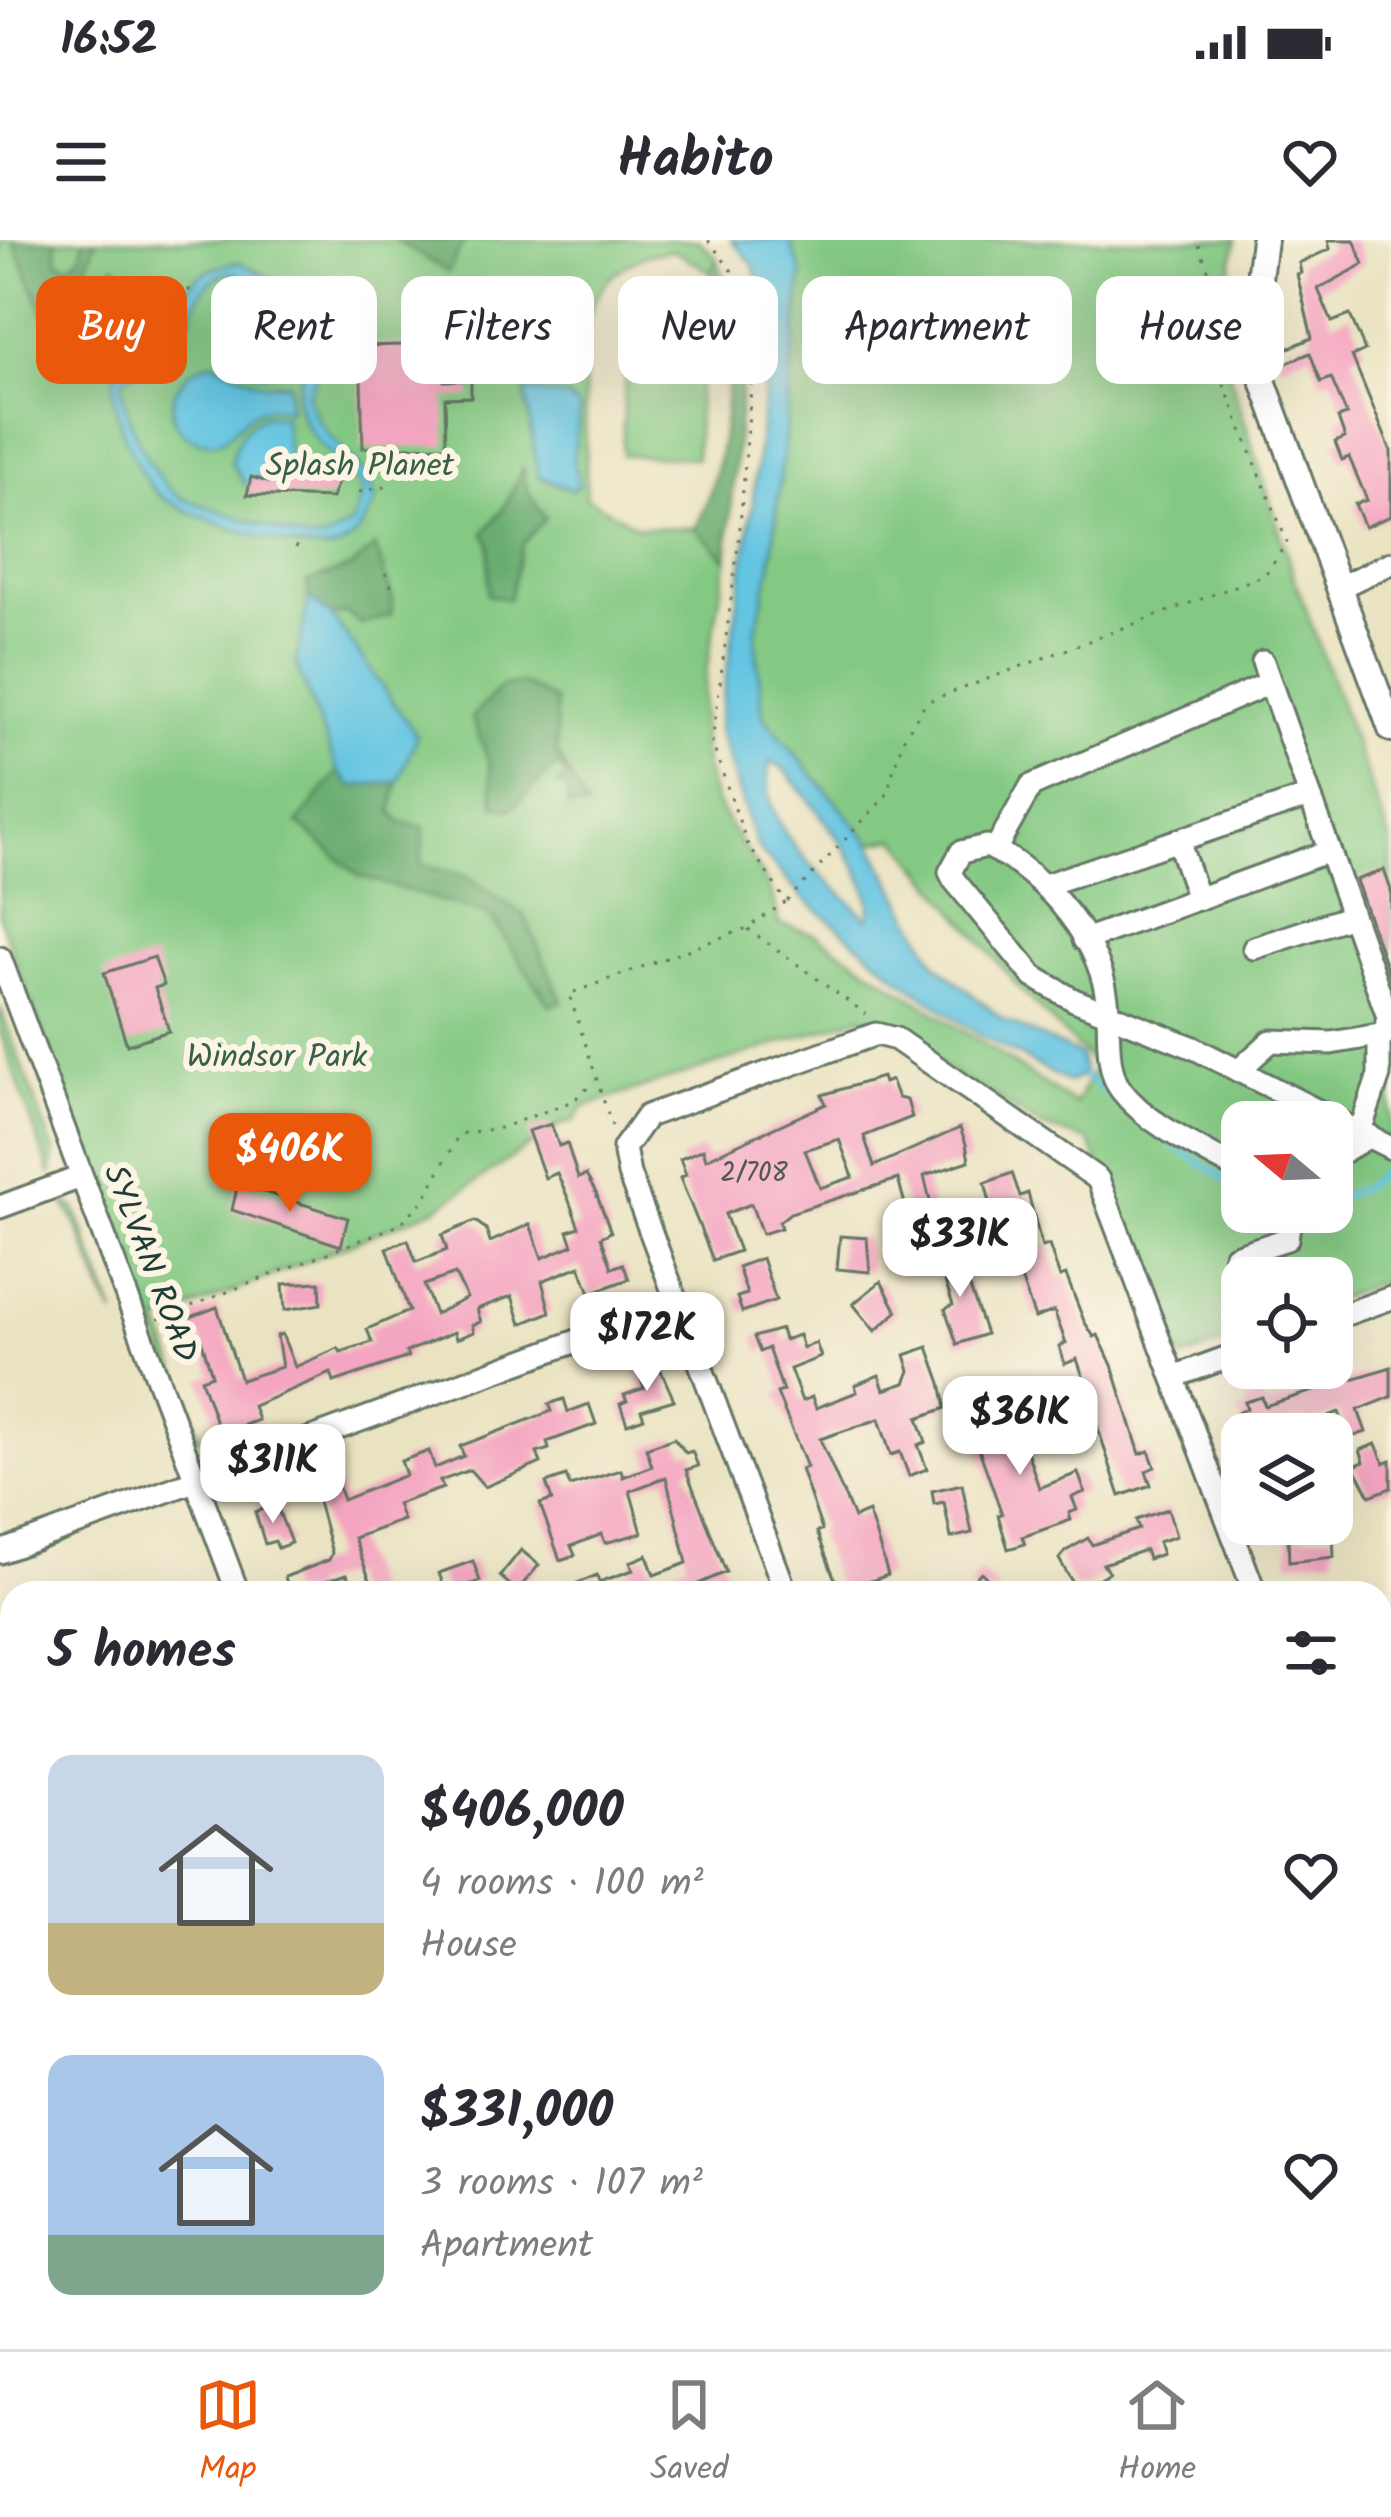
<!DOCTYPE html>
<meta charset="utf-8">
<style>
:root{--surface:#fff;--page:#f2f2f3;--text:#2b2b33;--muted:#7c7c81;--line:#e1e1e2;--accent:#ea580c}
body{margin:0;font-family:Kalam,sans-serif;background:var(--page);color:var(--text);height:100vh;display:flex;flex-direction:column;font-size:45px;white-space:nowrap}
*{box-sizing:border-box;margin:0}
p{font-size:39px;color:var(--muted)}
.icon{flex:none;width:66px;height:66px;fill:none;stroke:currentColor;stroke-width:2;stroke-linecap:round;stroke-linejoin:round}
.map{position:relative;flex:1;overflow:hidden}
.details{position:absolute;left:0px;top:1341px;width:1392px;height:768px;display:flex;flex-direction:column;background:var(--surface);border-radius:36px 36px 0 0;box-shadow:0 12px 48px #0002}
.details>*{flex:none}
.hud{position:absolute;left:36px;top:36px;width:1320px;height:108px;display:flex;gap:24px}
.needle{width:78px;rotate:289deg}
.tools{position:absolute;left:1221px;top:861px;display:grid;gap:24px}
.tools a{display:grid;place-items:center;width:132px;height:132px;border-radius:24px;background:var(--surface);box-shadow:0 12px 48px #0002;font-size:60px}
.price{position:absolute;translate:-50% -102px;padding:0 27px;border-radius:24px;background:#fff;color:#222;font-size:39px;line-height:78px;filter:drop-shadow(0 3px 6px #0008)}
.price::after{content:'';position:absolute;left:50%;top:72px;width:36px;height:27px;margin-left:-18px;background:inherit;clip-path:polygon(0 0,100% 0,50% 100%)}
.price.active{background:var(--accent);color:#fff}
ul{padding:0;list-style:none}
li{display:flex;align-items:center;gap:36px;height:300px;padding:0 48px}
li span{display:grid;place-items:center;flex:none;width:336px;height:240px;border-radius:24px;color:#555}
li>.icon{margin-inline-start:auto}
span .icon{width:144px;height:144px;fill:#fffc;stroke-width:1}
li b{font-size:51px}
h2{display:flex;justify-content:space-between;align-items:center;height:144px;padding:0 48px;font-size:51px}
.pill{padding:0 42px;border-radius:24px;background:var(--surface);box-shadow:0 12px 48px #0002;font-size:42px;line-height:108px}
.pill.active{background:var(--accent);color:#fff}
.status{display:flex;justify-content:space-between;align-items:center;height:84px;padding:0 60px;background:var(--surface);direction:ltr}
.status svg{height:33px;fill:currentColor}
header{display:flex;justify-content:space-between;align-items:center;height:156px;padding:0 48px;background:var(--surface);font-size:54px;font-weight:700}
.menu{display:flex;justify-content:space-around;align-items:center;height:168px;border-top:3px solid var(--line);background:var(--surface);font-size:33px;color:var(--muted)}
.menu a{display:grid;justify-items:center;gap:6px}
.menu .active{color:var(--accent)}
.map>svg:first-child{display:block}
</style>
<div class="status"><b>16:52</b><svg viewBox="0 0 49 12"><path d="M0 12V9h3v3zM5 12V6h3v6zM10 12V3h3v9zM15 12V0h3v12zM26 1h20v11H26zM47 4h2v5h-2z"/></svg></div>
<header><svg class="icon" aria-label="menu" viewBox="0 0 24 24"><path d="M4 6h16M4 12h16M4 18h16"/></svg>Habito<svg class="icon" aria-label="heart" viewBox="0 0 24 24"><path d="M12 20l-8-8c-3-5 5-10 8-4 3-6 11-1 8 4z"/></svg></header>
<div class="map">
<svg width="1391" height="2109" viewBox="0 0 1391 2109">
<rect width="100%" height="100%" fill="#fcf5e5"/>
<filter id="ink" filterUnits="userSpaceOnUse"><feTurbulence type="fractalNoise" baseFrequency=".00833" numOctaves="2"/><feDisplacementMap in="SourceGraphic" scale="24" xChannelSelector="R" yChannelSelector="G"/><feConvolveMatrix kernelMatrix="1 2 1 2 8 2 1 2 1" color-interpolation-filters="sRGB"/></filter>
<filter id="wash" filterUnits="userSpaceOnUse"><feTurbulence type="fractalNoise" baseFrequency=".004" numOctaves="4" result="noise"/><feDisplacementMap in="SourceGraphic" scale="48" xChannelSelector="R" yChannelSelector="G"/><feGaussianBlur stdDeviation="2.7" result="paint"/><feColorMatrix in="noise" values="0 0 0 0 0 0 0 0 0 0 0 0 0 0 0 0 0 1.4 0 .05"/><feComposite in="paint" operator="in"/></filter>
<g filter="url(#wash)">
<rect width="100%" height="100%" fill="#eae3c2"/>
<g fill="#84c983" stroke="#52835c" stroke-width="3" fill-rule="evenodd">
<path d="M0,0H699L717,19L710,32L675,11C636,12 600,35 590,75C581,117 587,209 586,257L638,287L695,288L727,319C716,392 686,480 712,551C729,599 773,631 779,684L815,694L1075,864L1096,826L1021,750L896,598L871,603L763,476L757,447L755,395L771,324L802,35L789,0H1236L1218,98L1295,340L1391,602V1038L1332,1061V1038H1242V1096L1182,1119L1089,901L1041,886L862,777L583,867L574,882L562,884L437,968L159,1082L201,1197L196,1199L0,679ZM1242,882H1332V972H1242Z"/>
<polygon points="627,91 701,94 696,218 622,215"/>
<polygon points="0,767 54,912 51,936 0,792"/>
<path d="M60,959L75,968L115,1075C92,1039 86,989 60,959Z"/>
</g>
<g fill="#6bad71" stroke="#457552" stroke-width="3">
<path d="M13,0H56L57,20L68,25L80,17L84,0H97L86,26L97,54L104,51L105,38L115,25L130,40L150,41L155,51L151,63L175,82C160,142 106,123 61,113Z"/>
<polygon points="395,0 465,0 448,32"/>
<path d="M717,19L746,94L727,319L695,288C727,234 742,86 710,32Z"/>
<polygon points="523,228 527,250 545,278 522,305 509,359 488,355 490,304 484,293 503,270"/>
<polygon points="375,306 392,357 391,375 361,384 347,373 332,376 309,358 307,342 352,327"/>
<polygon points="522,443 555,461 557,513 587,568 567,566 567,546 558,545 568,536 557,524 511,569 495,565 489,522 472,477 501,447"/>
<polygon points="338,531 351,546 398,542 392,571 400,582 424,587 421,625 465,636 524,675 562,761 550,765 489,675 359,636 298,583"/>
</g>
<g fill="#64c5e2" stroke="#42818b" stroke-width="3" fill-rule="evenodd">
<path d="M731,0H789L802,34L771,324L755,395L763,476L871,603L936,724L1002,779L1080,815L1084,836L1068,842L978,794L902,740L803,658L757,607L718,489L752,269L773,73L752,23ZM771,522L785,530C808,560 883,643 868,679C828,638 753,588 771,522Z"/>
<path d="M239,22L305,56L318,73L333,66L337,78L324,84L321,125L308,155C318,201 364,217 376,259C367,279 359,299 338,308C311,319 176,274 156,252C134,230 106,162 116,132C129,125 149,124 160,114C202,77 155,38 239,22ZM229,32L242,36L236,51L252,57L258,42C370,90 275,121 303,179C319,212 350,225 363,252L353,283L325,300H307L181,258C152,242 120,171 123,138C137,130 157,129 169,118C199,91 183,47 229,32Z"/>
<circle cx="267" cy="101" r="33"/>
<path d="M212,122L263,144L289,143V171C240,156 238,205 210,203C157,200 162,134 212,122Z"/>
<polygon points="525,151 567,157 580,168 573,219 579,245 572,250 538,236"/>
<path d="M264,175L284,177L290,239L268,242L260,236L245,244L231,223C236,200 243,186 264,175Z"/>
<polygon points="309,358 332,376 417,496 398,542 351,546 338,531 296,423"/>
</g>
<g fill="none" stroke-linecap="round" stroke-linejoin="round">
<g stroke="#64c5e2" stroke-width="6">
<polyline points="1084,836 1124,867"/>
<polyline points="1172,904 1242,950"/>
<polyline points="1332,959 1361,949 1391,925"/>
</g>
</g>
<g id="blocks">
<g fill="#f4a5c1" fill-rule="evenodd">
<polygon points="1328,0 1354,0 1364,24 1318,49 1332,82 1350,75 1365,110 1352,116 1391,211 1391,276 1365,287 1355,264 1367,260 1349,217 1342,220 1335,202 1345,198 1338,178 1347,175 1331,138 1321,142 1310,113 1282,125 1277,113 1312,98 1297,34 1301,33 1299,23 1330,9"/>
<polygon points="443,104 444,141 471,140 471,157 445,158 446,206 363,208 360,106"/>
<polygon points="342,231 332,258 247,255 251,237 268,242"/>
<polygon points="1384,630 1391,650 1391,740 1356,640"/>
<polygon points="154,717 164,745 155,748 169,791 127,805 104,733"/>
<path d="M882,837L884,843L891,840L898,858L907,860L912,877L864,896L874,926L960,888L966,904L969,921L924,936L939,998L916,1004L898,939L790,973L779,982L781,988L762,994L751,964L725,974L739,1011L713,1020L680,938L686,935L680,919L703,909L706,919L826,864L822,855ZM839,899L853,937L820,948L805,910Z"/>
<path d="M551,884L559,906L567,903L578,938L586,935L596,953L611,992L601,997L612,1028L623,1024L629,1039L590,1053L580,1026L542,1041L550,1072L521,1084L512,1056L477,1069L481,1082L472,1085L474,1092L456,1099L454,1092L406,1112L408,1117L334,1142L331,1133L253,1166L258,1180L220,1194L201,1139L212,1135L201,1099L191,1103L183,1080L217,1067L241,1140L282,1127L277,1096L282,1094L295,1127L338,1108L341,1112L372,1102L367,1089L409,1071L387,1008L408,1000L416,1022L447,1010L442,995L475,981L486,989L490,1002L530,984L542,1018L573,1005L568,991L579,987L568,958L557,933L545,938L528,891ZM455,1034L467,1058L435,1074L424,1045Z"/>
<polygon points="1012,933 1020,956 1028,953 1042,1007 1049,1005 1060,1037 1066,1035 1084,1081 1094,1097 1098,1095 1112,1125 1140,1214 1149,1211 1155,1227 1146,1231 1151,1245 1120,1256 1091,1167 1084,1170 1078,1154 1088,1151 1077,1119 1065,1124 1059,1106 1066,1103 1054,1071 1035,1078 1018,1030 1009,1033 1002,1012 1020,1006 1010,980 996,985 985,943"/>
<polygon points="238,944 348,978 341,1006 232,970"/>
<polygon points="840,996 867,998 870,1032 837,1029"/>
<polygon points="957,1010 986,1094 957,1104 945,1069 953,1065 937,1018"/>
<polygon points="762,1018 776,1060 742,1072 737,1057 747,1054 738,1027"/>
<polygon points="881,1041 897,1072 875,1091 853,1064"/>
<polygon points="320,1042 321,1064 285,1070 283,1044"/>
<polygon points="781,1089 784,1100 799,1095 803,1108 816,1103 821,1117 790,1129 802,1161 812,1157 816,1168 857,1152 855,1145 879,1135 884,1150 905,1143 910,1131 905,1115 928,1107 941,1143 946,1168 918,1178 926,1202 918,1205 927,1229 909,1236 900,1212 891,1215 879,1179 820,1199 854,1278 868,1272 875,1292 888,1335 868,1342 872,1353 840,1353 817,1292 822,1290 801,1229 807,1227 777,1153 783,1151 768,1108 760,1112 754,1097"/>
<polygon points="657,1122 674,1160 641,1170 644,1178 627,1184 620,1164 627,1161 624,1155 644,1148 638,1130"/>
<polygon points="1391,1127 1391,1157 1358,1170 1366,1192 1348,1198 1339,1172 1304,1186 1301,1179 1272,1188 1275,1194 1246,1194 1238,1172 1247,1169 1245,1162 1262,1157 1265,1166"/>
<polygon points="1009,1155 1039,1248 1078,1233 1085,1252 1072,1257 1077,1270 1069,1273 1071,1280 1022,1297 1025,1304 1008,1309 998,1275 1002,1274 971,1187 988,1181 982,1165"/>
<polygon points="564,1159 568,1172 589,1164 596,1184 547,1202 549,1209 537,1213 541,1223 485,1247 470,1230 440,1241 443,1248 397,1264 403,1280 354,1298 375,1353 354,1353 347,1334 311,1346 313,1353 290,1353 285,1337 329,1320 332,1313 316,1254 338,1245 343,1260 406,1235 401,1221 429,1211 435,1228 464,1216 460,1206 552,1171 549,1164"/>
<polygon points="674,1198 686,1213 692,1211 698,1226 686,1230 726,1332 689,1348 691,1353 553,1353 597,1335 599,1342 633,1330 630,1322 647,1315 654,1335 687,1323 666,1237 630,1251 642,1293 605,1303 602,1294 571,1306 575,1315 560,1320 540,1264 552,1260 546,1243 566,1236 570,1246 621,1230 623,1237 652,1226 646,1208"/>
<polygon points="1376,1204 1384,1223 1391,1220 1391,1248 1370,1256 1354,1226 1364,1222 1360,1210"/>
<polygon points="962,1244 972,1293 951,1298 944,1262 934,1264 932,1251"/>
<polygon points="276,1264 291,1303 278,1308 275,1301 265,1304 255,1272"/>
<polygon points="1168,1269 1176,1296 1158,1302 1162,1314 1148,1319 1145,1310 1103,1324 1109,1332 1084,1348 1075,1347 1059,1319 1066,1311 1088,1298 1092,1305 1139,1289 1136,1280"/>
<polygon points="1333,1295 1334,1317 1289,1322 1288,1296"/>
<polygon points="521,1310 539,1325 517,1351 500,1336"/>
<polygon points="473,1321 480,1341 446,1353 439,1333"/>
<polygon points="981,1332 1001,1353 977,1353 969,1346"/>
</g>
</g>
</g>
<g filter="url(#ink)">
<use href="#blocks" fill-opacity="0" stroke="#676" stroke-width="3"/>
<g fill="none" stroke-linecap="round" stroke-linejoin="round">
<g stroke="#676" stroke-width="27">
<g id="minor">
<polyline points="1338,348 1391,323"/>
<polyline points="1178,600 1198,659"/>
<polyline points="995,610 1031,546 1270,443"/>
<polyline points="1045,645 1310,556"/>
<polyline points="1084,700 1329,611"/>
<polyline points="1254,708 1352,676"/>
<polyline points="0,718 238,1353"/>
<polyline points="1238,831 1271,801 1331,803 1385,794 1388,777 1263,422"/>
<polyline points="1360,891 1379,835 1379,797"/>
<polyline points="1332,918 1370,896"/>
<path d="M1242,932C1204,910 1148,886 1121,850C1106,831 1109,792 1108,770C1105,703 1045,633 987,606L961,612L950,632L954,640L1034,737L1074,760L1194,808L1391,908"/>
<polyline points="0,967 81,937"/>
<polyline points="1235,1016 1287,999 1291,972"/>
<polyline points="1332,1079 1391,1058"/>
<polyline points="1173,1137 1242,1112"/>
<polyline points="0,1312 678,1064"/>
<polyline points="786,1353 629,934 624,908 647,876 876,794 896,799 1098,939 1255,1353"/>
<polyline points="0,1663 12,1658"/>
<polyline points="1380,1687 1391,1717"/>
<polyline points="0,2005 12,2002"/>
<polyline points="0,2027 12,2059"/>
<polyline points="27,2097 31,2109"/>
<polyline points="515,2097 520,2109"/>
<polyline points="1076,2097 1080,2109"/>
<polyline points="884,2109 887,2109"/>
</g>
</g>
<g stroke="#676" stroke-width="30">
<g id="major">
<polyline points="1264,0 1252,92 1259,130 1391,489"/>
<polyline points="1380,1826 1391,1822"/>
<polyline points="602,2109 636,2097"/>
</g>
</g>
<g stroke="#676" stroke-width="3" stroke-dasharray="3 9" stroke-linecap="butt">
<polyline points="188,49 197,55"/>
<polyline points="459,61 487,90 497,80 470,52"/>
<polyline points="315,102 325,102"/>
<polyline points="479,102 449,68 472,46 495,70"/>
<polyline points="359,252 390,246"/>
<polyline points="296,308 300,298"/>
<polyline points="385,333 395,354"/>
<polyline points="787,661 886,556 902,501 926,462 1265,335 1287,302 1210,110 1211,38 1197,0"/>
<polyline points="748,689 866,774"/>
<polyline points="612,886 569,754 747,688 786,662 747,603 712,503 739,299 756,86 739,40 708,0"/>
<polyline points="158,1079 399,985 424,960 459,894 500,888 573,861 594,842"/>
</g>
<use href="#minor" stroke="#fff" stroke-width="21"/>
<use href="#major" stroke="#fff" stroke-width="24"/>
</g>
</g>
<g text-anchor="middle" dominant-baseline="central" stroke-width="12" stroke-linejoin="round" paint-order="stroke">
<g font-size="27" fill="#545757">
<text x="754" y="933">2/708</text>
</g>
<g font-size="33" fill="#386048" stroke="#fcf5e5">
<text x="360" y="227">Splash Planet</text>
<text x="277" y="818">Windsor Park</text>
</g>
<g font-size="33" fill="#1f3d34" stroke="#fcf5e5">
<text transform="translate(149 1024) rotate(69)">SYLVAN ROAD</text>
</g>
</g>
</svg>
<div class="tools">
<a><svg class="needle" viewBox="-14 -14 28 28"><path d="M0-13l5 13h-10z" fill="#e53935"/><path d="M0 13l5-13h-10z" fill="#7c7c81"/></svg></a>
<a><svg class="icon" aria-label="locate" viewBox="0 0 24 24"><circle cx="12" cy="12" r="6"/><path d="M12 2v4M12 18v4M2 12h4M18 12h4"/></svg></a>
<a><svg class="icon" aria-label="layers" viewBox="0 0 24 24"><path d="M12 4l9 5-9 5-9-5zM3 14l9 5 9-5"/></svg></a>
</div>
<b class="price active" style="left:290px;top:975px">$406K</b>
<b class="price" style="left:960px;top:1060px">$331K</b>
<b class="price" style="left:647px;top:1154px">$172K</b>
<b class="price" style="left:1020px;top:1238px">$361K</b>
<b class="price" style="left:273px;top:1286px">$311K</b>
<div class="hud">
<a class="pill active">Buy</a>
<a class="pill">Rent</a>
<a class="pill">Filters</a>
<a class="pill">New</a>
<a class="pill">Apartment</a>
<a class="pill">House</a>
</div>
<section class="details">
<h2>5 homes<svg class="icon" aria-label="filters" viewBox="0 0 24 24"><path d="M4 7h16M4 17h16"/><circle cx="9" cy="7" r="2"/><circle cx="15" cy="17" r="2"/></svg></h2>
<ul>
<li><span style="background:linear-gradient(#c9d6e8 70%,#c2b280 0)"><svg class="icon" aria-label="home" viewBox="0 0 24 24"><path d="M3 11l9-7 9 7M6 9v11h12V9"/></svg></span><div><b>$406,000</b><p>4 rooms · 100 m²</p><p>House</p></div><svg class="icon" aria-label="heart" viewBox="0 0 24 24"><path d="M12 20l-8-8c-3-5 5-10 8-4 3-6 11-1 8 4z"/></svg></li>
<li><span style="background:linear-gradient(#a9c7e8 75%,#7fa58c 0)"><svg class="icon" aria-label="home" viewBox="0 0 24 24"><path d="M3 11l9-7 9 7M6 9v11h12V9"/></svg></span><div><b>$331,000</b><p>3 rooms · 107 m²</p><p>Apartment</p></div><svg class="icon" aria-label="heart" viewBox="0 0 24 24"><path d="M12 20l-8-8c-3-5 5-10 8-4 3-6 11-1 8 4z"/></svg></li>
</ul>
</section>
</div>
<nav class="menu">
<a class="active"><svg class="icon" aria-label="map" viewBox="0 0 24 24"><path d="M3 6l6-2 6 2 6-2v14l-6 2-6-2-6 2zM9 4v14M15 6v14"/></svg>Map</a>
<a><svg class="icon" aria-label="saved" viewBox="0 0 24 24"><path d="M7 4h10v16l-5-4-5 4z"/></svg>Saved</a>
<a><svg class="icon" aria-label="home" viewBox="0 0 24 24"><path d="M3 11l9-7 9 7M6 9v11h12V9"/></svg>Home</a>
</nav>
